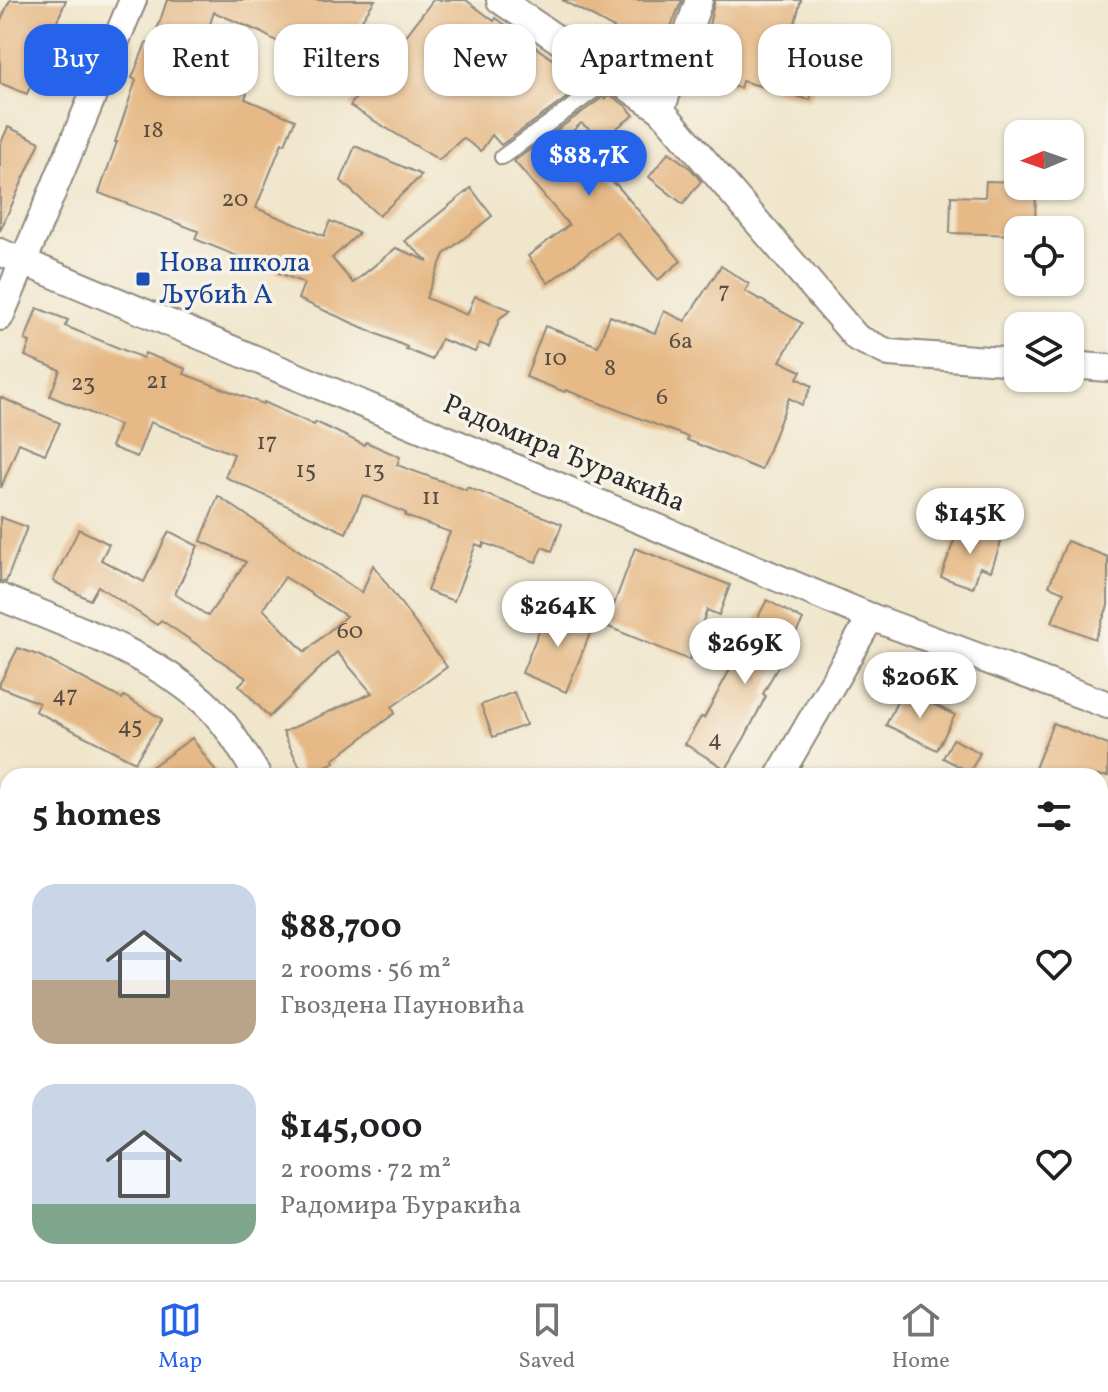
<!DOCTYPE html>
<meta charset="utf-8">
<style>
:root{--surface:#fff;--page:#f6f6f6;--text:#202124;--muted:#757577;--line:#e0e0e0;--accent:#2563eb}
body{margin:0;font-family:Vollkorn,serif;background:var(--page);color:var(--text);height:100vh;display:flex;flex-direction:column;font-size:30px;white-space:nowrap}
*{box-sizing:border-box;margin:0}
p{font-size:26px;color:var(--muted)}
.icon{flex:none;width:44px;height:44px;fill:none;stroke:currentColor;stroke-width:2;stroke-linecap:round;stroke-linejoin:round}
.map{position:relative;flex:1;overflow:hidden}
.details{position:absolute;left:0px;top:768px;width:1108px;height:512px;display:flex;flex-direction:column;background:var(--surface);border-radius:24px 24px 0 0;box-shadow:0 2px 6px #0004}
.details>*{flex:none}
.top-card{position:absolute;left:24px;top:24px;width:1060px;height:72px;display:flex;gap:16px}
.needle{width:52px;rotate:268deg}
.tools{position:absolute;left:1004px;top:120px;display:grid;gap:16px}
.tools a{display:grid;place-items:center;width:80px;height:80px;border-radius:16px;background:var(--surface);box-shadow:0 2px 6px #0004;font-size:40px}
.price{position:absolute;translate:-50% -68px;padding:0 18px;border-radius:28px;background:#fff;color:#222;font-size:26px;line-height:52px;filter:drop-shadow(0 2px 4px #0008)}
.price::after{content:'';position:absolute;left:50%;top:48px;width:24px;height:18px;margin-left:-12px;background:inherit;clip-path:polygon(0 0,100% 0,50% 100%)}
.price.active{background:var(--accent);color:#fff}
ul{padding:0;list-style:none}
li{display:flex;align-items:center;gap:24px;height:200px;padding:0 32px}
li span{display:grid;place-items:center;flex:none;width:224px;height:160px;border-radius:24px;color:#555}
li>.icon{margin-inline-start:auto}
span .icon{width:96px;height:96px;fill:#fffc;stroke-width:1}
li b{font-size:34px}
h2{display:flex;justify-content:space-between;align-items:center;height:96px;padding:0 32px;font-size:34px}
.chip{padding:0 28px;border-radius:24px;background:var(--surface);box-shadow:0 2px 6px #0004;font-size:28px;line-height:72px}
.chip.active{background:var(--accent);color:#fff}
.tab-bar{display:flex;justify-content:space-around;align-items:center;height:112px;border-top:2px solid var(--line);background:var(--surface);font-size:22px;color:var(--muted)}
.tab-bar a{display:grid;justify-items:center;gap:4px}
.tab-bar .active{color:var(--accent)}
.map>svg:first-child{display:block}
</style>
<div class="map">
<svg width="1108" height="1280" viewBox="0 0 1108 1280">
<rect width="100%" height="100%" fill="#f7f3e8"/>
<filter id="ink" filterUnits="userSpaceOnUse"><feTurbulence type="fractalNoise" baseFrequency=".0125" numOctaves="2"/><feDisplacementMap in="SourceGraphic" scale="16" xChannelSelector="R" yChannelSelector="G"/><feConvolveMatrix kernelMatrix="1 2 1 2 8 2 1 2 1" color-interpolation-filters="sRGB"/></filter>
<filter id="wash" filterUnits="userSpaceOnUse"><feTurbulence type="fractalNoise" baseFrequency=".006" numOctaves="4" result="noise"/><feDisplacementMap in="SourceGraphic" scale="32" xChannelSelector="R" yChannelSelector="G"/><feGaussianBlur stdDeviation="1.8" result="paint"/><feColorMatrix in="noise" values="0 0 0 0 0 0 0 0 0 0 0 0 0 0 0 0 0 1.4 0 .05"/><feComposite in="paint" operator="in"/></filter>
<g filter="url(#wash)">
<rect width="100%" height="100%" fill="#f0e6cc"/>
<g id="blocks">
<g fill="#e6b986" fill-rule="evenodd">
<polygon points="10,0 66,0 27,94 0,83 0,22"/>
<polygon points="167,0 375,0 328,70 260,32 214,12 197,63 231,76 227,86 247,93 245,99 295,120 285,144 282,143 256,208 324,236 330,221 359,233 332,258 353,283 396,248 428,261 405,241 471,188 492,216 444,254 426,298 467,315 475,296 511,310 500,318 489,347 479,343 475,352 441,339 432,360 406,349 407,347 298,299 304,283 195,239 198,231 99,193 117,142 115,142 136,80 132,78 146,43 152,45"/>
<polygon points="433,0 466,0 494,21 496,18 586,84 501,145 492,135 481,151 463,138 439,160 350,106 398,39 402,41"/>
<polygon points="562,0 682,0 661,51 651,46 645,59 617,46 622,37 612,32 614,28"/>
<polygon points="715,0 801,0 791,38 825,47 810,100 742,81 740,88 718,83 715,92 694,87"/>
<polygon points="610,95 626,106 634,115 602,139 581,123 572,132 615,185 616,184 681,261 658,280 617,232 548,283 528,256 569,225 514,161 603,97 605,99"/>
<polygon points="8,127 40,142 0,231 0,145"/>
<polygon points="355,146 422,175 379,216 341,181"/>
<polygon points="669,152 691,169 701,181 683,204 649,177"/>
<polygon points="986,181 1018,182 1018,186 1036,186 1035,230 1018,230 1018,235 950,233 951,196 985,197"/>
<polygon points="721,266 749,284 745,291 802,323 780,361 801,371 797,378 812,386 802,405 789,398 761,470 687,440 688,437 566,390 565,392 526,377 545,326 598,346 610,316 655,333 664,311 685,321"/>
<polygon points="37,308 68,320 65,326 143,358 145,353 186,369 184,374 263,404 264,402 314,425 316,422 364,445 366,442 400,457 397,465 466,490 467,487 562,524 552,551 542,547 536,562 484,543 483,547 476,544 454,601 427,591 450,532 405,516 406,513 363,495 346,533 225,477 234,454 150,422 137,457 111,447 119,425 50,396 60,370 25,356 30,342 25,340"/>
<polygon points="0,397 60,423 45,454 19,443 1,488"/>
<path d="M218,496L362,593L373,565L447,667L392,707L395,713L333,760L335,762L304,776L283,732L372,693L337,652L269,717L239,685L246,678L161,620L157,625L98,586L90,600L53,581L79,529L109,544L101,560L144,582L169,531L198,546L175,594L208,616L246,562L201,541ZM285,577L346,616L305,652L263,609Z"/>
<polygon points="0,517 27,527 6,582 0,581"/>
<polygon points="960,524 1002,539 991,571 980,567 973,588 941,577"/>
<polygon points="1067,541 1108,557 1108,606 1095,639 1052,622 1064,592 1049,586"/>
<polygon points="635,548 730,585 719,615 707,610 689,660 606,626"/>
<polygon points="767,600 803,620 763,694 766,696 745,737 726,769 685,744 701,717 704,718"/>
<polygon points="549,606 594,624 566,692 522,673"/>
<polygon points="18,648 40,656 122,699 124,696 162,719 135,762 35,711 39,703 0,687 0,683"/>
<polygon points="903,689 955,715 937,750 886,725"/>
<polygon points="514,692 526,725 493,737 481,705"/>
<polygon points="1053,723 1108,745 1108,776 1032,776"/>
<polygon points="192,738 219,776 139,776"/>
<polygon points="953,739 980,753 970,772 943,758"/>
</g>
</g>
</g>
<g filter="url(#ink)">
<use href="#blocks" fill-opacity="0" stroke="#8e887c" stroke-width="2"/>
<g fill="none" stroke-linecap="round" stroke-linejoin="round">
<g stroke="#8e887c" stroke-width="18">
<polyline id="lane" points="502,157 613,77"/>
</g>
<g stroke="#8e887c" stroke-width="30">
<g id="street">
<polyline points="500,0 661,110 857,338 889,353 1018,362"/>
<polyline points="661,110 699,0"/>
<polyline points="0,252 871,617 1108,705"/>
<polyline points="0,317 133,0"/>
<polyline points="1070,365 1108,368"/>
<path d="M0,597C68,625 147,652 203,701C226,721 242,751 258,776"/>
<polyline points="779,776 871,617"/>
<polyline points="0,942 8,946"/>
<polyline points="178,1280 181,1272"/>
<polyline points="510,1280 513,1272"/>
</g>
</g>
<g stroke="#8e887c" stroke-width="42">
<g id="secondary">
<polyline points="1100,1052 1108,1043"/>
<polyline points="906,1280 912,1272"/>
</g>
</g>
<use href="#lane" stroke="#fff" stroke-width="14"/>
<use href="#street" stroke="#fff" stroke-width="26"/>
<use href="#secondary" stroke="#fff" stroke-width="38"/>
</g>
</g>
<rect fill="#1a4fb4" stroke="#f7f3e8" stroke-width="3" x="135" y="271" width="16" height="16" rx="4"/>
<g text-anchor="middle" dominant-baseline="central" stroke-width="7" stroke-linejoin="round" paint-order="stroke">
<g font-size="24" fill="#5a4e42">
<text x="153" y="131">18</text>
<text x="235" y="200">20</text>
<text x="724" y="292">7</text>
<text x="681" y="342">6a</text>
<text x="555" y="359">10</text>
<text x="610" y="369">8</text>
<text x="157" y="382">21</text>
<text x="83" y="384">23</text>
<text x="662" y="398">6</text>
<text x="267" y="443">17</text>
<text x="306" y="471">15</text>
<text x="374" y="471">13</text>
<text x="431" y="498">11</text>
<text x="350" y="632">60</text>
<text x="65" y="696">47</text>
<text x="130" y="727">45</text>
<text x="715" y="740">4</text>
</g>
<g font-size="28" fill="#164399" stroke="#f7f3e8" text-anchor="start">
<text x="159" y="263">Нова школа<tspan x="159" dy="32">Љубић А</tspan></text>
</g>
<g font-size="28" fill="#2b2b2b" stroke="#f7f3e8">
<text transform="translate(564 454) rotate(23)">Радомира Ђуракића</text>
</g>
</g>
</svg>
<div class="tools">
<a><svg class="needle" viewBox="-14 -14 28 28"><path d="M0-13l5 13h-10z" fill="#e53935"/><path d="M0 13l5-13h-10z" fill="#757577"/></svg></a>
<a><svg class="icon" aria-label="locate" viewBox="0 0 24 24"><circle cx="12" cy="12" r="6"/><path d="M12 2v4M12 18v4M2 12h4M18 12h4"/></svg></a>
<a><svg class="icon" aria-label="layers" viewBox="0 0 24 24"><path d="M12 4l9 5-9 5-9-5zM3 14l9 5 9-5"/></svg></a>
</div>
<b class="price active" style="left:589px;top:198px">$88.7K</b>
<b class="price" style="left:970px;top:556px">$145K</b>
<b class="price" style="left:558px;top:649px">$264K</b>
<b class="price" style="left:745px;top:686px">$269K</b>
<b class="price" style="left:920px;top:720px">$206K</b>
<div class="top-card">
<a class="chip active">Buy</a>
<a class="chip">Rent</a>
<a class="chip">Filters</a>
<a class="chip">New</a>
<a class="chip">Apartment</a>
<a class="chip">House</a>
</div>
<section class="details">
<h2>5 homes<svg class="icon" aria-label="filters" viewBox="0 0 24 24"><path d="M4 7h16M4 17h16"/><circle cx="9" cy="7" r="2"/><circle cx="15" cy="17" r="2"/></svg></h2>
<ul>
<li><span style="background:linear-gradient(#c9d6e8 60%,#b9a48a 0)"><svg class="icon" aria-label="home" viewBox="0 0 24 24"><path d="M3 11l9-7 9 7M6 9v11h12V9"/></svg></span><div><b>$88,700</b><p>2 rooms · 56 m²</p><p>Гвоздена Пауновића</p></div><svg class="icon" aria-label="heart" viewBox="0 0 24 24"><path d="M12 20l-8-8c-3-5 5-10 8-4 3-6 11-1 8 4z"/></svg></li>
<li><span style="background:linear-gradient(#c9d6e8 75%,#7fa58c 0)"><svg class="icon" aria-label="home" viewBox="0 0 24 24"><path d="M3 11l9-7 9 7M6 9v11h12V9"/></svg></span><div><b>$145,000</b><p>2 rooms · 72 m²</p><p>Радомира Ђуракића</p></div><svg class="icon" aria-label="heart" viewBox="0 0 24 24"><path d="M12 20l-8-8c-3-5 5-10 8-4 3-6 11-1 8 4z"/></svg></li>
</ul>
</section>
</div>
<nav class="tab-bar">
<a class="active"><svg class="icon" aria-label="map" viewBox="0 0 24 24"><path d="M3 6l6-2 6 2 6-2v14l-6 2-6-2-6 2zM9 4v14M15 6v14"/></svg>Map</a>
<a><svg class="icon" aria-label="saved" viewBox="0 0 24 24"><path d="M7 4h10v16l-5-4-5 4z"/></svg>Saved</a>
<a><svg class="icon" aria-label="home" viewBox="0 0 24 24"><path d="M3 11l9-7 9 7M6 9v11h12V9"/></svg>Home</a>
</nav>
